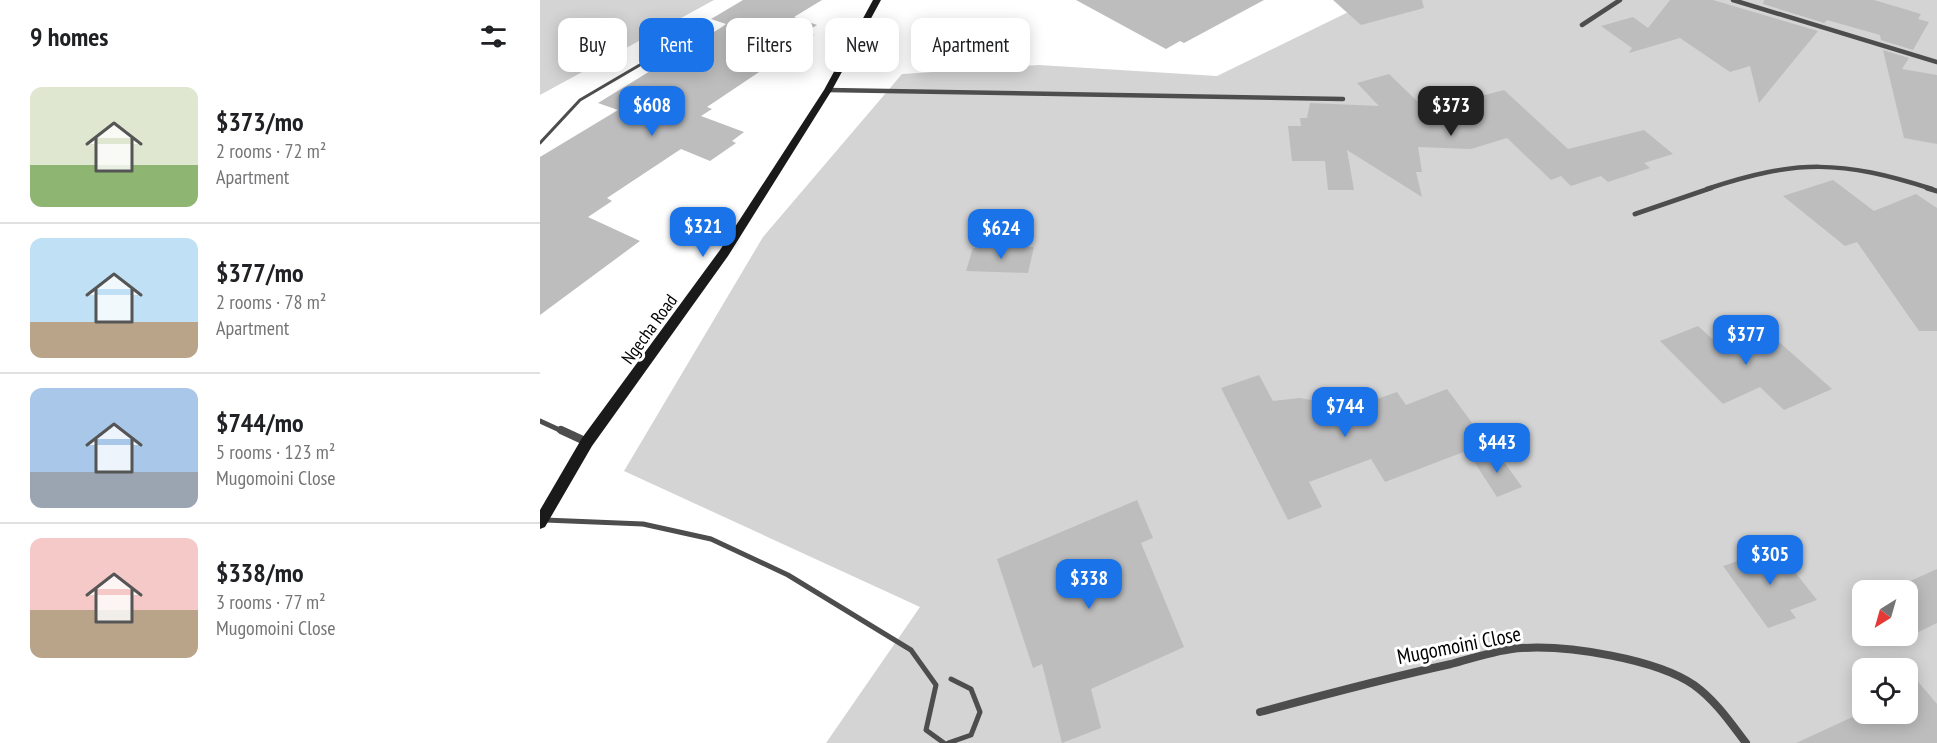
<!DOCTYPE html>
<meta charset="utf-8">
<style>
:root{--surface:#fff;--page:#f2f2f2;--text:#202124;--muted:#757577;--line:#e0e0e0;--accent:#1a73e8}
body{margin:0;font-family:"PT Sans Narrow",sans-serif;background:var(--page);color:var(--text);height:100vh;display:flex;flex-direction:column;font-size:22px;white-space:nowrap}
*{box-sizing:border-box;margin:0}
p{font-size:20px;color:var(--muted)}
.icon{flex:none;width:33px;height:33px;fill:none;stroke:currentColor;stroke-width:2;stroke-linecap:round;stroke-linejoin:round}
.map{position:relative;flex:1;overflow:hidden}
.sheet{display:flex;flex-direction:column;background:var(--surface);width:540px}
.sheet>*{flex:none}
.top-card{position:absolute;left:18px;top:18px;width:570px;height:54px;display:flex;gap:12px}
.needle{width:39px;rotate:217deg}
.controls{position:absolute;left:1312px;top:580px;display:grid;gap:12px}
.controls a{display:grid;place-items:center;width:66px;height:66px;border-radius:12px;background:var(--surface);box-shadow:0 3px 15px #0003;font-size:30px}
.price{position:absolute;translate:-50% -51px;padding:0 14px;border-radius:12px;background:var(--accent);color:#fff;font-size:20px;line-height:39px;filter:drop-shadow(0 2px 3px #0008)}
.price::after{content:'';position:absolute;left:50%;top:36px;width:18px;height:14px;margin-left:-9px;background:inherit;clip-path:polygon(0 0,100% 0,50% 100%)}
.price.on{background:#222;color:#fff}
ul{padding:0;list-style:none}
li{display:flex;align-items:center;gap:18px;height:150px;padding:0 30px}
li+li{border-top:2px solid var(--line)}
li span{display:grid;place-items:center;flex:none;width:168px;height:120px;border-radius:12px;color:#555}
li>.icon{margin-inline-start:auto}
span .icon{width:72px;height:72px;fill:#fffc;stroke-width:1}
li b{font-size:26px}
h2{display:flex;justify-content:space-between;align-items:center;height:72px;padding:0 30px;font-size:26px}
.chip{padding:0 21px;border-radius:12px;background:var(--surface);box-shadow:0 3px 15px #0003;font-size:21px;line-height:54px}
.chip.on{background:var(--accent);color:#fff}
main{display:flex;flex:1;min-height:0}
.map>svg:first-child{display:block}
</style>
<main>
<section class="sheet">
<h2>9 homes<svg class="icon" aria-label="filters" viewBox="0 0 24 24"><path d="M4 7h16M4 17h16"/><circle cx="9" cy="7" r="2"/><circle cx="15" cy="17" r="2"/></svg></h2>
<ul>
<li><span style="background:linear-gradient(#dfe7d0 65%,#8fb573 0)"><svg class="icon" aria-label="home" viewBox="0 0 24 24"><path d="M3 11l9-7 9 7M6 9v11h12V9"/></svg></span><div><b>$373/mo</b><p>2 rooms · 72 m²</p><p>Apartment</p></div></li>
<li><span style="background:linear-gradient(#bfe0f5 70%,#b9a48a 0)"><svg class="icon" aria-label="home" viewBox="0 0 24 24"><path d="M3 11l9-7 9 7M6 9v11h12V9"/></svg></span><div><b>$377/mo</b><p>2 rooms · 78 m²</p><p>Apartment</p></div></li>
<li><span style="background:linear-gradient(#a9c7e8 70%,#9aa5b1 0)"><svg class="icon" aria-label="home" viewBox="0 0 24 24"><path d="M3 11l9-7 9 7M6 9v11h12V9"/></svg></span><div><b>$744/mo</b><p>5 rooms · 123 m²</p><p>Mugomoini Close</p></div></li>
<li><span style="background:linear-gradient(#f6c9c9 60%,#b9a48a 0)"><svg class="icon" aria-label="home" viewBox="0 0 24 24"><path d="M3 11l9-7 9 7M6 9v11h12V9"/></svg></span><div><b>$338/mo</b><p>3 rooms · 77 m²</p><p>Mugomoini Close</p></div></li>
</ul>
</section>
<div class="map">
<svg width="1397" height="743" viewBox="0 0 1397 743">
<rect width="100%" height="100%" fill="#fff"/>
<g fill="#d4d4d4" fill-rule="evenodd">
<polygon points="0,0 174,0 0,95"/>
<path d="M833,0H1397V743H286L380,607L84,471L223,237L362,74L499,65L677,76ZM1323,591H1368V636H1323ZM1323,669H1368V714H1323Z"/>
</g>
<g fill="#bdbdbd">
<polygon points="203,0 282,0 254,17 277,25 266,32 274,35 167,107 172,109 161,116 204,132 192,141 196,143 170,161 141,149 67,198 72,201 48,217 100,241 0,315 0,157 78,110 58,103 182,27 186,24 171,19"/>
<polygon points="536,0 724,0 644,43 640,41 626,49"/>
<polygon points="793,0 882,0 884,8 821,25"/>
<polygon points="1130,0 1173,0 1278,31 1219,103 1210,66 1190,72 1140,38 1089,53 1092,48 1061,26 1093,17 1108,28"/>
<polygon points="1224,0 1334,0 1381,14 1378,19 1389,22 1373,50 1341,40 1340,35 1287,20 1284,23 1223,4"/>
<polygon points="1343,50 1369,58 1362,69 1397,75 1397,144 1364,138"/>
<polygon points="849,74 879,103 912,94 888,120 941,91 945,95 964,90 1028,149 1104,130 1133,154 1104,163 1110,168 1068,182 1061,176 1031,186 1021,176 1011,180 967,138 931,149 878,147 882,172 876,172 882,197 807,150 814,190 788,190 785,161 752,161 748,126 761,126 760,118 767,118 770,103 839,106 817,83"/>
<polygon points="1293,180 1334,211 1376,194 1397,208 1397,331 1379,331 1317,242 1305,246 1243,196"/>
<polygon points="494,247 488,273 426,271 433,248"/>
<polygon points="1158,326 1178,344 1221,326 1292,389 1244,410 1220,387 1183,404 1120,341"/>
<polygon points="719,375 733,401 760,398 771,400 791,415 857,392 866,405 907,389 947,443 845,482 831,459 769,482 782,507 748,520 681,388"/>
<polygon points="957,452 982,487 957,497 933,460"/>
<polygon points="597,500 613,538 601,543 644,647 551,689 561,728 522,743 502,664 493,668 457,559"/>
<polygon points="1236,548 1277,600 1250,610 1256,618 1228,628 1183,566"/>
<polygon points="1397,569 1397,623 1368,637 1368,582"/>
<polygon points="1368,670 1397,704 1397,743 1256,743 1319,714 1368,714"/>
</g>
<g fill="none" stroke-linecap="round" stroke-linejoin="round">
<polyline stroke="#4d4d4d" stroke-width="3" points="0,143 40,100 139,42"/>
<g stroke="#4d4d4d" stroke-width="5">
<polyline points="5,520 103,524 171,539 248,575 371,650 396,685 386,730 404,743"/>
<polyline points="408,743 431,735 440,712 431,689 411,679"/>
</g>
<g stroke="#4d4d4d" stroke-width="4.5">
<polyline points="1193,0 1397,62"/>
<polyline points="1042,25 1080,0"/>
<polyline points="288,90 803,99"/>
<path d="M1167,189C1257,159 1301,160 1392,189"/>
</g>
<g stroke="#4d4d4d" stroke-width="5">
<polyline points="1387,188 1397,191"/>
<polyline points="1095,214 1171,188"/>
<polyline points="0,421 24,432"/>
</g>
<g stroke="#4d4d4d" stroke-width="8">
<polyline points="21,430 47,442"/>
<path d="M720,712C783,695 847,678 911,664C934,658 959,649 982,648C1029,645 1116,659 1154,685C1176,701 1190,722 1206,743"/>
</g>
<polygon fill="#1a1a1a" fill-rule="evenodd" points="333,0 341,0 292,90 188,256 52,446 5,527 0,529 0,510 42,438 180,250 284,90"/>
</g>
<g text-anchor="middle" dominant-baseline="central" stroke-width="6" stroke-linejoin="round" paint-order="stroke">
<g font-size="18" fill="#000" stroke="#fff">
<text transform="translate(109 329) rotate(-54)">Ngecha Road</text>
</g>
<g font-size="21" fill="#000" stroke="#fff">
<text transform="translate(919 645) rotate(-11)">Mugomoini Close</text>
</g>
</g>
</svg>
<div class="controls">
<a><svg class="needle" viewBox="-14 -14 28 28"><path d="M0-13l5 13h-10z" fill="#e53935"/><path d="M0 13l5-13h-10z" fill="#757577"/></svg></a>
<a><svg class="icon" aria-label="locate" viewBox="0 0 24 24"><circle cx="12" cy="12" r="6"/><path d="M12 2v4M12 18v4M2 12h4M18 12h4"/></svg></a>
</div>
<b class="price" style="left:112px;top:137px">$608</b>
<b class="price on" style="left:911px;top:137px">$373</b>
<b class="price" style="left:163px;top:258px">$321</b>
<b class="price" style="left:461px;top:260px">$624</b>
<b class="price" style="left:1206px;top:366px">$377</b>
<b class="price" style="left:805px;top:438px">$744</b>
<b class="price" style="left:957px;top:474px">$443</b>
<b class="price" style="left:1230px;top:586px">$305</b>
<b class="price" style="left:549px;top:610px">$338</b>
<div class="top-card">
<a class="chip">Buy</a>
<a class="chip on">Rent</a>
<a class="chip">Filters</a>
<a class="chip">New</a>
<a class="chip">Apartment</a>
</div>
</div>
</main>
